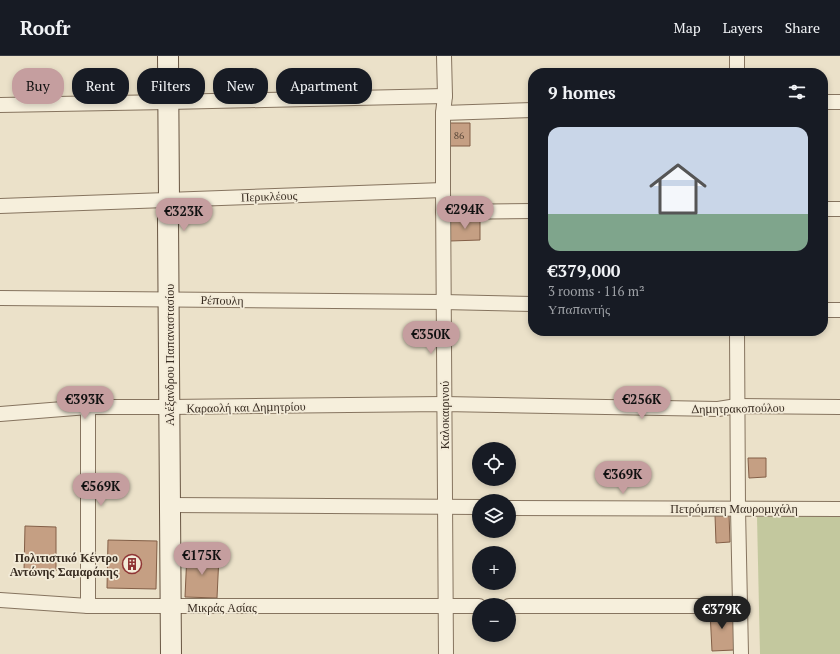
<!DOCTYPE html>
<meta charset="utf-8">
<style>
:root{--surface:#171b24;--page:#20242c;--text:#f1f3f6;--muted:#9ea1a6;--line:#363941;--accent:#c59e9f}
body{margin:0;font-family:"PT Serif",serif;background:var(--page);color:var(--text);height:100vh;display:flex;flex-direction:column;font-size:15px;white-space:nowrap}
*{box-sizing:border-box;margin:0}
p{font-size:13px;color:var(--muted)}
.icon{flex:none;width:22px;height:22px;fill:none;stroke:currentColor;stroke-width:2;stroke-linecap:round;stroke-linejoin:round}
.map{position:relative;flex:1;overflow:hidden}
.details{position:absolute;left:528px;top:12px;width:300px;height:268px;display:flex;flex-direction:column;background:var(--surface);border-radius:16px;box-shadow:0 2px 6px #0003}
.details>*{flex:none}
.guide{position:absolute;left:12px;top:12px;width:380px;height:36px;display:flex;gap:8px}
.tools{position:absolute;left:472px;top:386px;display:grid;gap:8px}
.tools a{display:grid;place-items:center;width:44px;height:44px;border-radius:50%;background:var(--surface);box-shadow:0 2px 6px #0003;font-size:20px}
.price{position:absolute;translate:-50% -34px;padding:0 9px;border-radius:14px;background:var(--accent);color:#111;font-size:13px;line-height:26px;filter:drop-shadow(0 1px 2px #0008)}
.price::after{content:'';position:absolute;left:50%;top:24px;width:12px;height:9px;margin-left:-6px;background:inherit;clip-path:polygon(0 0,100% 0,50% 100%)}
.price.selected{background:#222;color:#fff}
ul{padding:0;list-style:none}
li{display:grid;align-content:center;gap:8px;height:212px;padding:0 20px}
li span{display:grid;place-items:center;height:124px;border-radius:12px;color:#555}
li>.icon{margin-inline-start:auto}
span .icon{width:72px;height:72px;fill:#fffc;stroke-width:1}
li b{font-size:17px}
h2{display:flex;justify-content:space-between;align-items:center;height:48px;padding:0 20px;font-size:17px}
.chip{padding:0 14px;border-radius:16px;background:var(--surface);box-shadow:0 2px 6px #0003;font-size:14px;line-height:36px}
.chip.selected{background:var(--accent);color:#111}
header{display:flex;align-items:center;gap:24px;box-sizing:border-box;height:56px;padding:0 20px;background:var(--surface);border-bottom:1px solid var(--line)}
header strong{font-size:19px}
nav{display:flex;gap:22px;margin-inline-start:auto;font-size:14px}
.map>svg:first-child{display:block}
</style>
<header>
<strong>Roofr</strong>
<nav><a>Map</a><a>Layers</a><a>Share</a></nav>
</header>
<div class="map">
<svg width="840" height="598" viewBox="0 0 840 598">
<rect width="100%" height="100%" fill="#ebe1c9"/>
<polygon fill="#c3c89e" points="840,460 840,598 760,598 757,461"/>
<g fill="#c59f83" stroke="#835f47">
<polygon points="447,67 470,67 470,90 448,90"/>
<polygon points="480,162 480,184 450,185 450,163"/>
<polygon points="748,402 766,402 766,421 749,422"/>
<polygon points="729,458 730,486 716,487 715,459"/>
<polygon points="25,470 56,471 56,515 24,515"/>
<polygon points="108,484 157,485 156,533 107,532"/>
<polygon points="187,497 219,499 217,542 185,541"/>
<polygon points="733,554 734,594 712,595 710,555"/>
</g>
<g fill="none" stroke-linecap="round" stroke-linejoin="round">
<g stroke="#86745f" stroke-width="16">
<g id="street">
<polyline points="444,0 445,40 443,57 443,134 446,598"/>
<polyline points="737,0 737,17"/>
<polyline points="823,46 840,46"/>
<polyline points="0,49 168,46 445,40"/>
<polyline points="443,57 533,54"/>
<polyline points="0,150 443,134"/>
<polyline points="823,153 840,153"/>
<polyline points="443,156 533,155"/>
<polyline points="0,242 443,246 533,248"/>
<polyline points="823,254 840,254"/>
<polyline points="737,275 738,453 741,598"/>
<polyline points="88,351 88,550"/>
<polyline points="0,358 88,351 169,351 444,348 718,353 737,350 840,351"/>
<polyline points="170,449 479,451"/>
<polyline points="509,452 840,453"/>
<polyline points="0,544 88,550 479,550"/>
<polyline points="509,550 740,550"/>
</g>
</g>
<g stroke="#685542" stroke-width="22">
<polyline id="secondary" points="168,0 169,144 168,164 171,598"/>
</g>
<use href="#street" stroke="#f6efdc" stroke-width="14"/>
<use href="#secondary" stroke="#f6efdc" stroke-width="20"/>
</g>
<defs>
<g id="building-ring" transform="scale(1)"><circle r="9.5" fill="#f3ebd8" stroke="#8f3535" stroke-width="1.5"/><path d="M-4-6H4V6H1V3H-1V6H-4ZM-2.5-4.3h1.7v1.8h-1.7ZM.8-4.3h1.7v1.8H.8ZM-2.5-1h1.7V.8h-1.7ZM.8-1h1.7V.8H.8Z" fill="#8f3535"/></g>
</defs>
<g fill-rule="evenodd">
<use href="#building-ring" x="132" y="508"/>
</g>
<g text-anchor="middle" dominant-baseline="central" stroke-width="3.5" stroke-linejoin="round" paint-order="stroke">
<g font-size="10" fill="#5b493a">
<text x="459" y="79">86</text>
</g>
<g font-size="12" fill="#382c21" stroke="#f3ebd8">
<text transform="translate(269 140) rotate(-2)">Περικλέους</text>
<text transform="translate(222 244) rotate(1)">Ρέπουλη</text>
<text transform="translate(169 299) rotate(-90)">Αλέξανδρου Παπαναστασίου</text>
<text transform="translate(246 351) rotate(-1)">Καραολή και Δημητρίου</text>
<text transform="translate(738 352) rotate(-1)">Δημητρακοπούλου</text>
<text transform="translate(444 359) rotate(-90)">Καλοκαιρινού</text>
<text x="734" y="452">Πετρόμπεη Μαυρομιχάλη</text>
<text x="222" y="551">Μικράς Ασίας</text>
</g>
<g font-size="12" font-weight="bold" fill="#382c21" stroke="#f3ebd8" text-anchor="end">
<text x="118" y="501">Πολιτιστικό Κέντρο<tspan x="118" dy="14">Αντώνης Σαμαράκης</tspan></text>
</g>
</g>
</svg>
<div class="tools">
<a><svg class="icon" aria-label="locate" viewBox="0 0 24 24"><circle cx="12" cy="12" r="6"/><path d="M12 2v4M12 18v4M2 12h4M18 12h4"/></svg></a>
<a><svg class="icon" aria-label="layers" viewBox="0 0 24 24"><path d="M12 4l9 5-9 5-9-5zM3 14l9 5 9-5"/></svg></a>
<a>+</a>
<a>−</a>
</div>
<b class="price" style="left:465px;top:174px">€294K</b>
<b class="price" style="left:184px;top:176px">€323K</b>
<b class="price" style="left:431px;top:299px">€350K</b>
<b class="price" style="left:85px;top:364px">€393K</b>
<b class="price" style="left:642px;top:364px">€256K</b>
<b class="price" style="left:623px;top:439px">€369K</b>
<b class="price" style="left:101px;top:451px">€569K</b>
<b class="price" style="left:202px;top:520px">€175K</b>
<b class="price selected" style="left:722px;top:574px">€379K</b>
<div class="guide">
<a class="chip selected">Buy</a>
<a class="chip">Rent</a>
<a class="chip">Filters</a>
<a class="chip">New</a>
<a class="chip">Apartment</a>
</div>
<section class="details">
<h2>9 homes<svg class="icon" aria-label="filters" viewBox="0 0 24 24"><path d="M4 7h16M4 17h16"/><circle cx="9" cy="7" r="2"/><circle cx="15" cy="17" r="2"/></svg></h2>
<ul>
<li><span style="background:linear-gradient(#c9d6e8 70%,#7fa58c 0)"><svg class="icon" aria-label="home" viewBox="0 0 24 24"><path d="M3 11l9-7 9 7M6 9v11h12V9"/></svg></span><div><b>€379,000</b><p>3 rooms · 116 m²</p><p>Υπαπαντής</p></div></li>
</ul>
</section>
</div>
